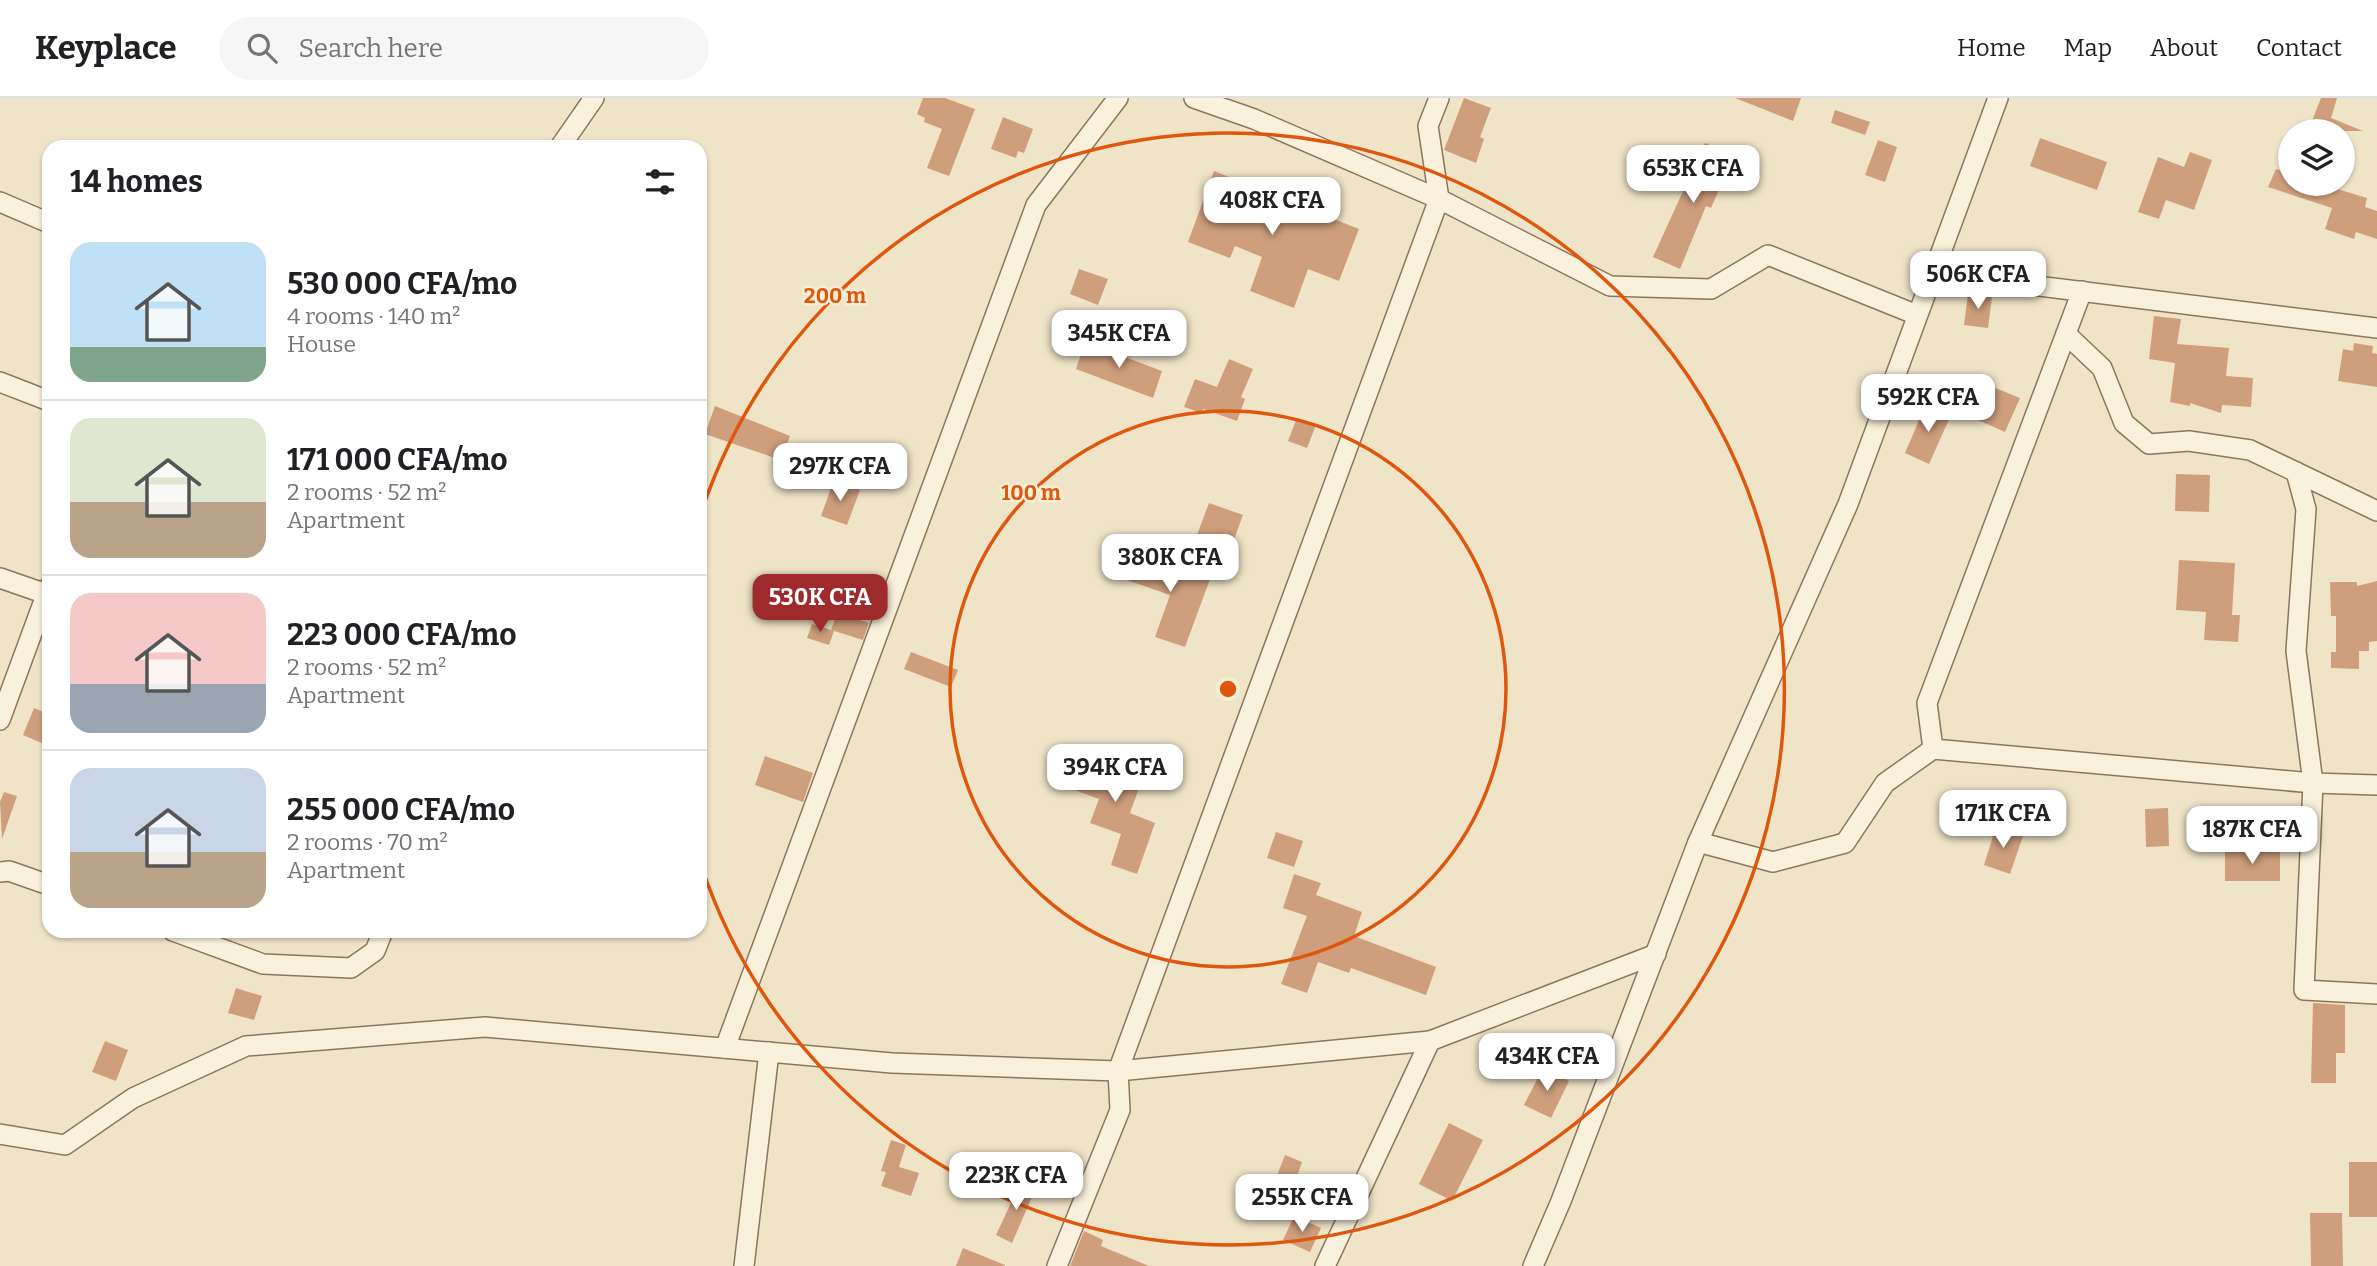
<!DOCTYPE html>
<meta charset="utf-8">
<style>
:root{--surface:#fff;--page:#f6f6f6;--text:#202124;--muted:#757577;--line:#e0e0e0;--accent:#9e2a2b}
body{margin:0;font-family:Bitter,serif;background:var(--page);color:var(--text);height:100vh;display:flex;flex-direction:column;font-size:26px;white-space:nowrap}
*{box-sizing:border-box;margin:0}
p{font-size:23px;color:var(--muted)}
.icon{flex:none;width:38px;height:38px;fill:none;stroke:currentColor;stroke-width:2;stroke-linecap:round;stroke-linejoin:round}
.map{position:relative;flex:1;overflow:hidden}
.panel{position:absolute;left:42px;top:42px;width:665px;height:798px;display:flex;flex-direction:column;background:var(--surface);border-radius:21px;box-shadow:0 2px 5px #0004}
.panel>*{flex:none}
.fabs{position:absolute;left:2278px;top:21px;display:grid;gap:14px}
.fabs a{display:grid;place-items:center;width:77px;height:77px;border-radius:50%;background:var(--surface);box-shadow:0 2px 5px #0004;font-size:35px}
.price{position:absolute;translate:-50% -60px;padding:0 16px;border-radius:14px;background:#fff;color:#222;font-size:23px;line-height:46px;filter:drop-shadow(0 2px 4px #0008)}
.price::after{content:'';position:absolute;left:50%;top:42px;width:21px;height:16px;margin-left:-10px;background:inherit;clip-path:polygon(0 0,100% 0,50% 100%)}
.price.on{background:var(--accent);color:#fff}
ul{padding:0;list-style:none}
li{display:flex;align-items:center;gap:21px;height:175px;padding:0 28px}
li+li{border-top:2px solid var(--line)}
li span{display:grid;place-items:center;flex:none;width:196px;height:140px;border-radius:21px;color:#555}
li>.icon{margin-inline-start:auto}
span .icon{width:84px;height:84px;fill:#fffc;stroke-width:1}
li b{font-size:30px}
h2{display:flex;justify-content:space-between;align-items:center;height:84px;padding:0 28px;font-size:30px}
header{display:flex;align-items:center;gap:42px;box-sizing:border-box;height:98px;padding:0 35px;background:var(--surface);border-bottom:2px solid var(--line)}
header strong{font-size:33px}
nav{display:flex;gap:38px;margin-inline-start:auto;font-size:24px}
.search{width:490px;height:63px;background:var(--page);display:flex;align-items:center;gap:18px;box-sizing:border-box;padding:0 24px;border-radius:38px;color:var(--muted);font-size:26px}
.map>svg:first-child{display:block}
</style>
<header>
<strong>Keyplace</strong>
<div class="search"><svg class="icon" aria-label="search" viewBox="0 0 24 24"><circle cx="10" cy="10" r="6"/><path d="M15 15l6 6"/></svg>Search here</div>
<nav><a>Home</a><a>Map</a><a>About</a><a>Contact</a></nav>
</header>
<div class="map">
<svg width="2377" height="1168" viewBox="0 0 2377 1168">
<rect width="100%" height="100%" fill="#f0e4c8"/>
<g fill="#cf9f7d">
<polygon points="923,0 945,0 975,11 949,78 927,70 942,31 924,24 925,20 917,16"/>
<polygon points="1464,0 1491,10 1480,39 1484,41 1476,65 1444,52"/>
<polygon points="1735,0 1801,0 1793,23"/>
<polygon points="2321,0 2337,0 2331,20 2363,33 2308,33"/>
<polygon points="1835,12 1870,24 1865,37 1831,25"/>
<polygon points="1003,19 1033,31 1024,55 1018,53 1016,60 991,51"/>
<polygon points="2040,40 2107,64 2097,92 2030,68"/>
<polygon points="1878,42 1897,49 1885,84 1865,77"/>
<polygon points="1705,45 1734,57 1711,110 1706,108 1680,171 1653,159"/>
<polygon points="2190,54 2212,62 2194,112 2166,102 2159,121 2138,114 2158,59 2184,69"/>
<polygon points="2276,71 2291,76 2291,86 2321,86 2367,100 2365,109 2377,113 2377,141 2356,134 2354,141 2325,131 2332,110 2268,89"/>
<polygon points="1214,73 1359,131 1339,183 1308,171 1294,210 1250,193 1262,159 1235,148 1230,160 1188,144"/>
<polygon points="1079,171 1108,181 1098,207 1070,196"/>
<polygon points="1968,196 1992,199 1988,230 1964,227"/>
<polygon points="2154,218 2181,221 2177,246 2229,250 2226,278 2253,280 2251,309 2222,307 2221,315 2190,305 2190,308 2170,304 2175,265 2149,261"/>
<polygon points="1085,244 1162,273 1153,300 1076,271"/>
<polygon points="2354,245 2373,248 2372,255 2377,256 2377,289 2338,283 2343,251 2353,253"/>
<polygon points="1229,261 1253,271 1241,299 1245,301 1237,323 1203,311 1202,315 1184,309 1195,281 1217,289"/>
<polygon points="1983,285 2020,300 2005,334 1969,318"/>
<polygon points="1926,306 1951,317 1929,366 1905,355"/>
<polygon points="715,308 790,338 781,362 705,336"/>
<polygon points="1297,320 1316,327 1307,350 1288,343"/>
<polygon points="2176,376 2210,377 2209,414 2175,413"/>
<polygon points="834,382 860,392 847,427 821,418"/>
<polygon points="1209,405 1243,417 1228,458 1194,445"/>
<polygon points="1131,452 1210,481 1185,549 1155,539 1170,497 1121,480"/>
<polygon points="2179,462 2235,465 2232,517 2240,517 2238,544 2204,542 2206,514 2176,512"/>
<polygon points="2377,483 2377,543 2369,544 2369,553 2359,553 2359,571 2331,570 2331,554 2336,554 2336,518 2331,518 2330,484 2357,484 2357,488"/>
<polygon points="837,515 869,525 863,542 831,532"/>
<polygon points="812,526 834,533 829,547 807,540"/>
<polygon points="911,554 958,572 951,589 904,571"/>
<polygon points="34,610 49,616 49,648 23,637"/>
<polygon points="1104,652 1147,668 1130,715 1155,725 1137,776 1111,767 1121,736 1090,725 1099,701 1061,687 1070,662 1097,672"/>
<polygon points="765,658 813,675 803,704 755,687"/>
<polygon points="4,694 17,698 2,741 0,704"/>
<polygon points="2168,710 2169,748 2146,749 2145,711"/>
<polygon points="1996,729 2023,738 2010,776 1984,767"/>
<polygon points="1276,734 1303,743 1294,769 1267,760"/>
<rect x="2225" y="752" width="55" height="31"/>
<polygon points="1294,776 1321,785 1316,797 1362,814 1354,838 1436,869 1426,897 1351,870 1349,875 1318,864 1307,895 1281,886 1307,818 1283,810"/>
<polygon points="236,890 262,898 254,922 228,915"/>
<polygon points="2313,905 2345,907 2345,955 2336,955 2336,985 2311,985"/>
<polygon points="105,943 128,952 116,983 92,974"/>
<polygon points="1543,970 1569,983 1551,1020 1524,1007"/>
<polygon points="1449,1025 1483,1042 1452,1103 1419,1086"/>
<polygon points="891,1042 906,1047 899,1069 919,1075 911,1098 881,1088 886,1074 881,1073"/>
<polygon points="1285,1057 1302,1064 1294,1087 1276,1080"/>
<rect x="2349" y="1064" width="28" height="55"/>
<polygon points="1021,1083 1036,1090 1012,1145 996,1137"/>
<polygon points="2310,1115 2342,1115 2343,1168 2311,1168"/>
<polygon points="1294,1118 1321,1130 1310,1154 1283,1142"/>
<polygon points="1084,1133 1103,1142 1101,1148 1149,1168 1070,1168"/>
<polygon points="963,1150 1005,1167 1005,1168 956,1168"/>
</g>
<g fill="none" stroke-linecap="round" stroke-linejoin="round">
<g stroke="#8d765c" stroke-width="22">
<g id="minor">
<polyline points="1194,0 1254,21 1439,101 1610,188 1711,191 1768,157 1917,217"/>
<polyline points="560,49 594,0"/>
<polyline points="0,104 49,125"/>
<polyline points="1933,175 2377,230"/>
<polyline points="2066,236 2102,270 2124,325 2149,346 2189,343 2250,352 2296,374 2306,411 2296,553 2313,685 2304,892 2377,896"/>
<polyline points="0,284 49,303"/>
<polyline points="2296,374 2377,413"/>
<polyline points="0,480 49,497"/>
<polyline points="0,622 49,489"/>
<polyline points="1933,651 1927,605 2082,193"/>
<polyline points="1698,744 1773,764 1845,745 1885,685 1933,651 2313,685 2377,687"/>
<polyline points="0,774 9,773 49,787"/>
<polyline points="173,833 263,866 351,870 375,853 383,833"/>
<polyline points="725,950 1036,107 1118,0"/>
<polyline points="0,1036 65,1047 133,1000 246,948 485,929 892,965 1118,973 1430,943 1656,856"/>
<polyline points="744,1168 769,954"/>
<polyline points="1057,1168 1120,1012 1118,973 1439,101 1428,28 1439,0"/>
<polyline points="1325,1168 1430,943"/>
<polyline points="1533,1168 1561,1103 1698,744 1848,406 1998,0"/>
</g>
</g>
<use href="#minor" stroke="#faf1dc" stroke-width="19"/>
</g>
<g fill="none" stroke="#df570d" stroke-width="3.5">
<circle cx="1228" cy="591" r="278"/>
<path d="M701 415A556 556 0 1 1 701 767"/>
</g>
<circle cx="1228" cy="591" r="10" fill="#df570d" stroke="#f7eed8" stroke-width="3.5"/>
<g font-size="21" text-anchor="middle" font-weight="bold" fill="#df570d" stroke="#f7eed8" stroke-width="5" stroke-linejoin="round" paint-order="stroke">
<text x="835" y="205">200 m</text>
<text x="1031" y="402">100 m</text>
</g>
</svg>
<div class="fabs">
<a><svg class="icon" aria-label="layers" viewBox="0 0 24 24"><path d="M12 4l9 5-9 5-9-5zM3 14l9 5 9-5"/></svg></a>
</div>
<b class="price" style="left:1693px;top:107px">653K CFA</b>
<b class="price" style="left:1272px;top:139px">408K CFA</b>
<b class="price" style="left:1978px;top:213px">506K CFA</b>
<b class="price" style="left:1119px;top:272px">345K CFA</b>
<b class="price" style="left:1928px;top:336px">592K CFA</b>
<b class="price" style="left:840px;top:405px">297K CFA</b>
<b class="price" style="left:1170px;top:496px">380K CFA</b>
<b class="price on" style="left:820px;top:536px">530K CFA</b>
<b class="price" style="left:1115px;top:706px">394K CFA</b>
<b class="price" style="left:2003px;top:752px">171K CFA</b>
<b class="price" style="left:2252px;top:768px">187K CFA</b>
<b class="price" style="left:1547px;top:995px">434K CFA</b>
<b class="price" style="left:1016px;top:1114px">223K CFA</b>
<b class="price" style="left:1302px;top:1136px">255K CFA</b>
<section class="panel">
<h2>14 homes<svg class="icon" aria-label="filters" viewBox="0 0 24 24"><path d="M4 7h16M4 17h16"/><circle cx="9" cy="7" r="2"/><circle cx="15" cy="17" r="2"/></svg></h2>
<ul>
<li><span style="background:linear-gradient(#bfe0f5 75%,#7fa58c 0)"><svg class="icon" aria-label="home" viewBox="0 0 24 24"><path d="M3 11l9-7 9 7M6 9v11h12V9"/></svg></span><div><b>530 000 CFA/mo</b><p>4 rooms · 140 m²</p><p>House</p></div></li>
<li><span style="background:linear-gradient(#dfe7d0 60%,#b9a48a 0)"><svg class="icon" aria-label="home" viewBox="0 0 24 24"><path d="M3 11l9-7 9 7M6 9v11h12V9"/></svg></span><div><b>171 000 CFA/mo</b><p>2 rooms · 52 m²</p><p>Apartment</p></div></li>
<li><span style="background:linear-gradient(#f6c9c9 65%,#9aa5b1 0)"><svg class="icon" aria-label="home" viewBox="0 0 24 24"><path d="M3 11l9-7 9 7M6 9v11h12V9"/></svg></span><div><b>223 000 CFA/mo</b><p>2 rooms · 52 m²</p><p>Apartment</p></div></li>
<li><span style="background:linear-gradient(#c9d6e8 60%,#b9a48a 0)"><svg class="icon" aria-label="home" viewBox="0 0 24 24"><path d="M3 11l9-7 9 7M6 9v11h12V9"/></svg></span><div><b>255 000 CFA/mo</b><p>2 rooms · 70 m²</p><p>Apartment</p></div></li>
</ul>
</section>
</div>
